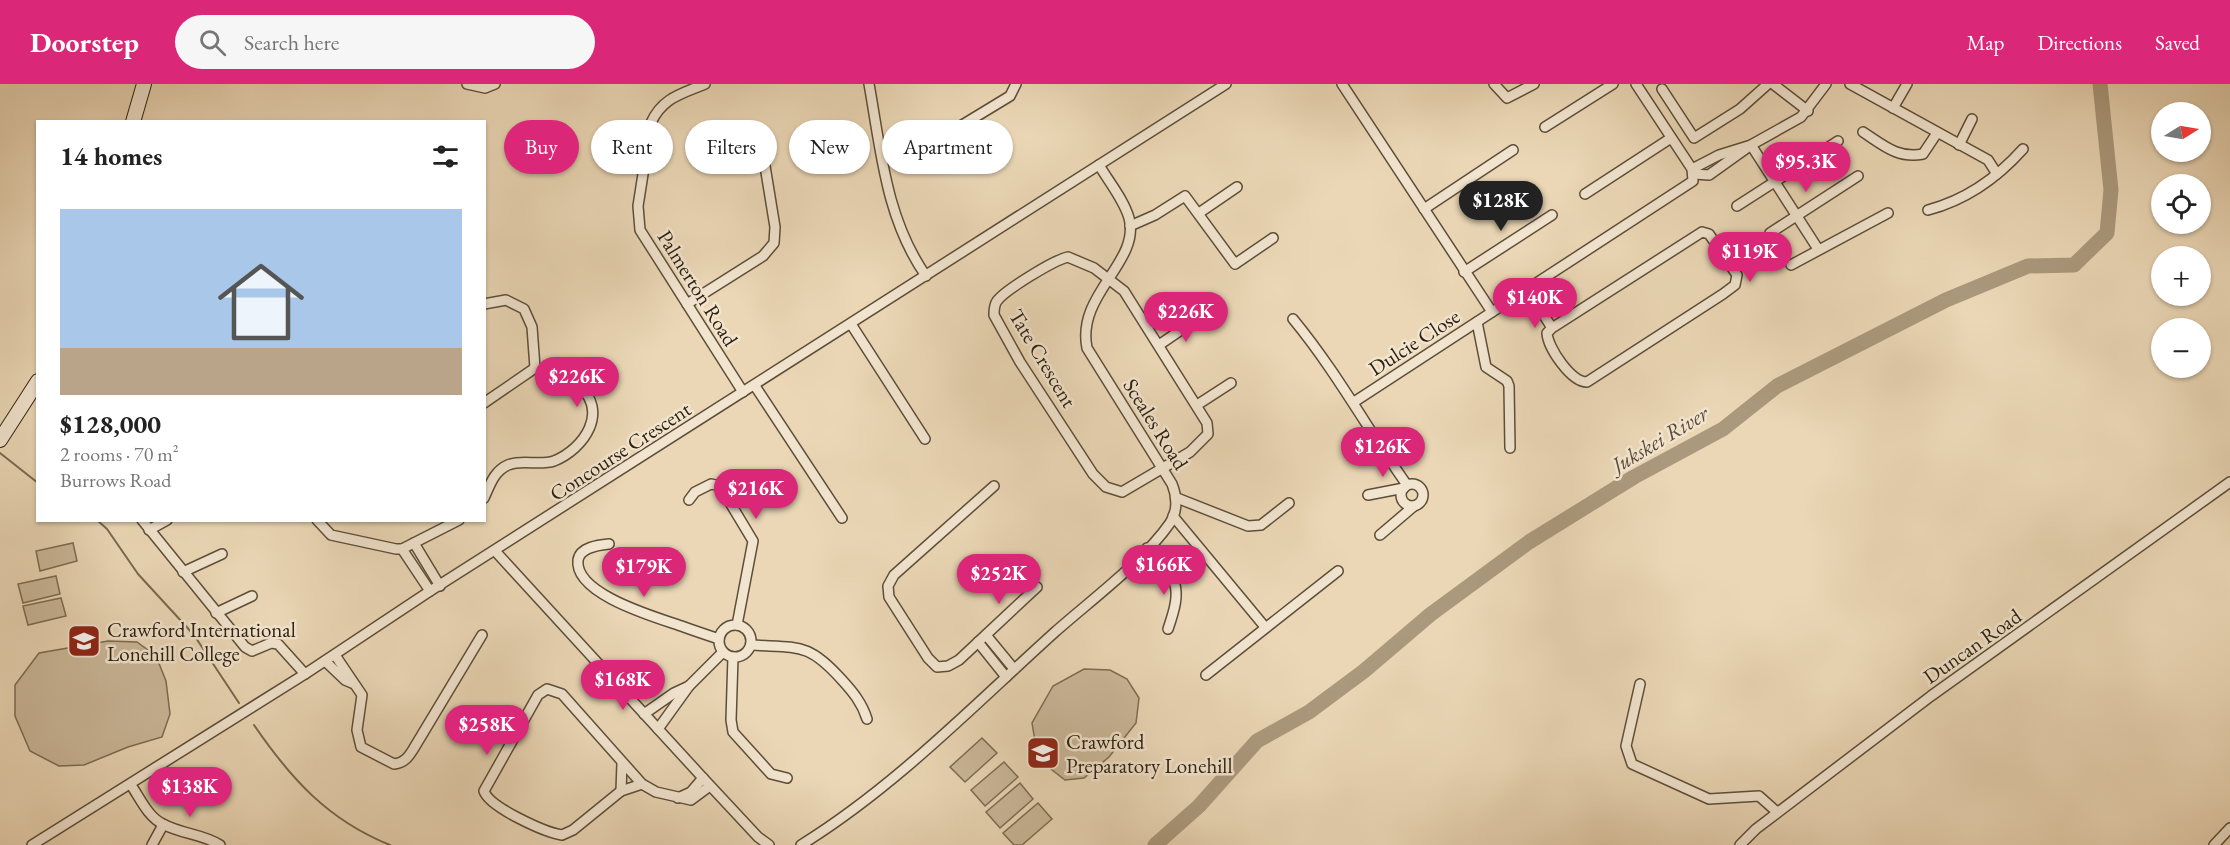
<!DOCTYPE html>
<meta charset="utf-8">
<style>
:root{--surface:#fff;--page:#f6f6f6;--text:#222;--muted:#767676;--line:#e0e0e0;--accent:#db2777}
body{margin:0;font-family:"EB Garamond",serif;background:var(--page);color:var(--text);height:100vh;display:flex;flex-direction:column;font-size:22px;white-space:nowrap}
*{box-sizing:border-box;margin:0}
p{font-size:20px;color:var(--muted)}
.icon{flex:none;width:33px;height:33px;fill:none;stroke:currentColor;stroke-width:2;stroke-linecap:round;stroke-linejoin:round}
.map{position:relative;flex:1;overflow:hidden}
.details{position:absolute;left:36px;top:36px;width:450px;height:402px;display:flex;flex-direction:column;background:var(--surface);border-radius:0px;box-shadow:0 2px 4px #0004}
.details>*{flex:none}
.hud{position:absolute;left:504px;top:36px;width:570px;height:54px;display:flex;gap:12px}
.needle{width:39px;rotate:79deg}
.fabs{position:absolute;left:2151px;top:18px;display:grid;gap:12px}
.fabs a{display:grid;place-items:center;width:60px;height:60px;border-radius:50%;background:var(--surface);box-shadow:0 2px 4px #0004;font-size:30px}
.price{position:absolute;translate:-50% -51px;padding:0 14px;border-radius:21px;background:var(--accent);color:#fff;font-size:20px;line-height:39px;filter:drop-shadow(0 2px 3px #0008)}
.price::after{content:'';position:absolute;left:50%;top:36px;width:18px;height:14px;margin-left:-9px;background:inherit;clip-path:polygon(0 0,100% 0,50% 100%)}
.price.selected{background:#222;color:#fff}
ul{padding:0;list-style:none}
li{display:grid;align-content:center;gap:12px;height:318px;padding:0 24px}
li+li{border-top:2px solid var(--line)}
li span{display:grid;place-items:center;height:186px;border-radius:0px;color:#555}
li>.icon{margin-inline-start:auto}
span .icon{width:108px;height:108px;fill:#fffc;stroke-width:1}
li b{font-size:26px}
h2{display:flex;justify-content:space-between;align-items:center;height:72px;padding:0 24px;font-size:26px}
.chip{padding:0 21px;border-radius:27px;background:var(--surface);box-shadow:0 2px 4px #0004;font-size:21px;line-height:54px}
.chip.selected{background:var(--accent);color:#fff}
header{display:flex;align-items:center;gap:36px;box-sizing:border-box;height:84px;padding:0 30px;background:var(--accent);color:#fff}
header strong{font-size:28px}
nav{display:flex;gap:33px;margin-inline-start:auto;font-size:21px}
.search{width:420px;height:54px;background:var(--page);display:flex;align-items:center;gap:15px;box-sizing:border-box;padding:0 21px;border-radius:33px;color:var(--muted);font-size:22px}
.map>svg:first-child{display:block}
</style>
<header>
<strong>Doorstep</strong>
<div class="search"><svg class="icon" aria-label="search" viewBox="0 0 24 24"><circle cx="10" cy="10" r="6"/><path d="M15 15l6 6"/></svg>Search here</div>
<nav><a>Map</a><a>Directions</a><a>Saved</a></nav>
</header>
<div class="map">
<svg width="2230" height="761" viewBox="0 0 2230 761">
<rect width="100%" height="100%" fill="#ebd7b6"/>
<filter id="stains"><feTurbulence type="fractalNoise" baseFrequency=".00333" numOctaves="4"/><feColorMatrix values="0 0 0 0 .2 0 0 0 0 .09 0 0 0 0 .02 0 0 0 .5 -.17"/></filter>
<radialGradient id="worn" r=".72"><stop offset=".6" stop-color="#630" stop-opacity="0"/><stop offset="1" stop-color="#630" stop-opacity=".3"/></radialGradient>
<g fill="#cbb89a" stroke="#7c6c54" stroke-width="1.5">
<polygon points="73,459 77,477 40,487 36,467"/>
<polygon points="56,492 60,510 23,519 18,500"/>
<polygon points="61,514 66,532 28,541 23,522"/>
<polygon points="108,557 137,558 156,572 166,597 170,630 162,653 128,663 84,681 59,682 30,667 15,632 15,601 39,569"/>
<polygon points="1084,585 1110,586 1127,595 1139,614 1136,639 1109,673 1084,694 1065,696 1038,675 1032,639 1053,602"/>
<polygon points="982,654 997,669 965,698 950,683"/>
<polygon points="1004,678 1018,693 985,722 971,706"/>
<polygon points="1020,699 1033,715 1000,744 986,728"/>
<polygon points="1038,719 1052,735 1022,761 1014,761 1003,749"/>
</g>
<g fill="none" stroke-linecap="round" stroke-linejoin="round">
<g stroke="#796951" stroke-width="2">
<polyline points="0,369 38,399"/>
<polyline points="97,436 107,445 138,490 194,551 239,619"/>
<path d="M254,641C291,695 328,736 390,761"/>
</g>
<polyline stroke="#ab997d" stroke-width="15" points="1155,761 1199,722 1257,657 1309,628 1364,587 1431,530 1529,458 1634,393 1723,345 1777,302 1946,216 2028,182 2074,181 2107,149 2111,106 2100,0"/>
<g stroke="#5d4e39" stroke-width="12">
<g id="street">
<polyline points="467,0 485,4 495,0"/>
<path d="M705,0C681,10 662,14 651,39L638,122L640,146L743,308"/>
<path d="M869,0C881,67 886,135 926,192"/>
<polyline points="1342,0 1492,228"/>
<polyline points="1494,0 1507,14 1534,0"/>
<polyline points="1773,0 1808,27"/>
<polyline points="1850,0 1988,76 1997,90"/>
<polyline points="1662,5 1694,54 1740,25 1768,0"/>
<polyline points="1893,24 1907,0"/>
<polyline points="1545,43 1613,0"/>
<path d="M1863,48C1883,61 1898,75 1923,70L1937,49"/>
<polyline points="1751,61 1818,165"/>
<polyline points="1959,61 1972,35"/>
<polyline points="880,62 954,46 1010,12 1016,0"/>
<polyline points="1692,85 1719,71 1748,62"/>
<polyline points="1694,90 1709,91 1751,61 1801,33 1826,0"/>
<polyline points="1585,110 1671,54"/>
<polyline points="1737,122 1838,57"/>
<polyline points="1424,125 1513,66"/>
<path d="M1928,126C1966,116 1997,94 2023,65"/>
<polyline points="1199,129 1237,103"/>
<polyline points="1130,142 1155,131 1185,112 1235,180 1273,154"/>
<polyline points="1770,149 1858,92"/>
<path d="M1068,173L1094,184L1124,207L1207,339L1208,350L1190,368L1122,408L1106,403L1093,390L1020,278L994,231C994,226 994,221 997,217C1005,206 1054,176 1068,173Z"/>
<polyline points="1791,181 1888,129"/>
<polyline points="1464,188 1552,131"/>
<path d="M1528,206L1552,244L1547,249C1548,264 1571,298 1587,298L1723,210L1735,201L1737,191L1709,150L1702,148L1552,244"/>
<path d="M484,220L506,216L524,225L532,243L535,284C549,289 566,291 578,301C610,327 584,365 554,377C539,382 522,375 508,381C494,387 490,401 484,414"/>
<polyline points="687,220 763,172 774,159 775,143 764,76"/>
<path d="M1293,235C1336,287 1368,346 1407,401"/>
<polyline points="1477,238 1486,283 1507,297 1509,302 1510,364"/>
<polyline points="851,240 925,355"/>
<polyline points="1159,261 1197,235"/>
<polyline points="755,302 842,434"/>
<polyline points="1354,318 1693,97 1692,85 1636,0"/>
<polyline points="484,319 535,284"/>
<polyline points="1197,321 1231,299"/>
<circle cx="1412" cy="411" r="11"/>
<polyline points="994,402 894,491 888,502 889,513 928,574 937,583 948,582 959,576 1037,503"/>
<polyline points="1368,411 1404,404"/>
<polyline points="1177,414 1248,442 1261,441 1289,419"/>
<polyline points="689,416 695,408 711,400 720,402 753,457 737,541"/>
<polyline points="1173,432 1265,543"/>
<polyline points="142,436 245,563 252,567 271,559 278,560 305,590"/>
<polyline points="317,436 331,451 396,465 402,465 459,436"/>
<polyline points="149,446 167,436"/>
<polyline points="1380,451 1414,422"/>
<polyline points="414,459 440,502"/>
<path d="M609,460C599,461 580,463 578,476C574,511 659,534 684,543C695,547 707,551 719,555"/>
<path d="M1147,464C1178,495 1183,502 1168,545"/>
<polyline points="402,465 430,507"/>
<polyline points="496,468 703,694 758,753 769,761"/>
<polyline points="183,488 222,470"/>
<polyline points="216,529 252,512"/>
<circle cx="735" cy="557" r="16"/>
<polyline points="986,551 1014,585"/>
<polyline points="978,558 1006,593"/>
<path d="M751,561C799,564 808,558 842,596C853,608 862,619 867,635"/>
<path d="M335,571L362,611L357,646L361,663L394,680C405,679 409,672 414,664L482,551"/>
<polyline points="733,573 731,636 733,648 771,690 787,694"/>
<polyline points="325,577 345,596 352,599"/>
<polyline points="1206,591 1338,487"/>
<polyline points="1640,600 1626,662 1632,680 1709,715 1759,712 1777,728"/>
<polyline points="644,630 674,609 689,602"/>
<polyline points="658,645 689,602 723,568"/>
<path d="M642,700L621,707L573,746L562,751C544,748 489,723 484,707L538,611L547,605L562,610L642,700L656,708L691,716L710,702"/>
<path d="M131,701C140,714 148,733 163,740C181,750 203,750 220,761"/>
<polyline points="621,707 622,679"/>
<polyline points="678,714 691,708 703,694"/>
<polyline points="32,761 305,590 430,507 1226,0"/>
<polyline points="152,761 163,741"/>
<path d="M801,761C895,703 974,621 1055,548C1091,516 1143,478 1170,439C1178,427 1177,412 1172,400L1087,264C1076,210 1141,178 1129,134C1124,116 1109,98 1099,81"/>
<polyline points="1740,761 1756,745 1931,612 2230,398"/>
<polyline points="2214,761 2230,744"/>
</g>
</g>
<g stroke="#2e200f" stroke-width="16">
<g id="secondary">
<polyline points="133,38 144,0"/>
<polyline points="0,356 38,297"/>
</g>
</g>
<use href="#street" stroke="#f2e5d0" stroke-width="9"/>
<use href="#secondary" stroke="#f2e5d0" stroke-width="14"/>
</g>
<defs>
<g id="school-square" transform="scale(1.725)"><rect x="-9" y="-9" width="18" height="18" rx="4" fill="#8f2418" stroke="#f2e5d0"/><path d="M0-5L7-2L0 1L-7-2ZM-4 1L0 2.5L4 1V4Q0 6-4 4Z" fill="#fff"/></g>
</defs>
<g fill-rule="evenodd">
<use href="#school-square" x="84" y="557"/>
<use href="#school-square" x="1043" y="669"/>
</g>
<g text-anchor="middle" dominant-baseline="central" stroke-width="5" stroke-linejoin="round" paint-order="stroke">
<g font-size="21" fill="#2e200f" stroke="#f2e5d0">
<text transform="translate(698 204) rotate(58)">Palmerton Road</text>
<text transform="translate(1414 258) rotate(-33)">Dulcie Close</text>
<text transform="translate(1043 274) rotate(59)">Tate Crescent</text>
<text transform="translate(1156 340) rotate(58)">Sceales Road</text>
<text transform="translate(620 367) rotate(-33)">Concourse Crescent</text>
<text transform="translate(1972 562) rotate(-35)">Duncan Road</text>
</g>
<g font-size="21" fill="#2e200f" stroke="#f2e5d0" text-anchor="start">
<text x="107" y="545">Crawford International<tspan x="107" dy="24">Lonehill College</tspan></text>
<text x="1066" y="657">Crawford<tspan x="1066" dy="24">Preparatory Lonehill</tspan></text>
</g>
<g font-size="22" font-style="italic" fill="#5a4a36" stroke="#f2e5d0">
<text transform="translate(1660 355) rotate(-31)">Jukskei River</text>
</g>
</g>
<rect width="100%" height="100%" filter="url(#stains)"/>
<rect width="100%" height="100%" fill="url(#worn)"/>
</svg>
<div class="fabs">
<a><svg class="needle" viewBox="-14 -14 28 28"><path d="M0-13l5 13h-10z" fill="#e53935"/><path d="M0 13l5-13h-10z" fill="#767676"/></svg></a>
<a><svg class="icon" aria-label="locate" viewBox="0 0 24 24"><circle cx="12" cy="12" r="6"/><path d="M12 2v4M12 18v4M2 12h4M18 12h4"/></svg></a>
<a>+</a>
<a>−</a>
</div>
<b class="price" style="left:1806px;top:109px">$95.3K</b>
<b class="price selected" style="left:1501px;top:148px">$128K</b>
<b class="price" style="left:1750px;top:199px">$119K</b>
<b class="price" style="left:1535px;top:245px">$140K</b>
<b class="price" style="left:1186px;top:259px">$226K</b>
<b class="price" style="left:577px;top:324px">$226K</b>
<b class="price" style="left:1383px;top:394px">$126K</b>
<b class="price" style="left:756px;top:436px">$216K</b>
<b class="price" style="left:1164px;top:512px">$166K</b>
<b class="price" style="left:644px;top:514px">$179K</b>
<b class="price" style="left:999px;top:521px">$252K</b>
<b class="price" style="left:623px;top:627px">$168K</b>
<b class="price" style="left:487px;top:672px">$258K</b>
<b class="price" style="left:190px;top:734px">$138K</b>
<div class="hud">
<a class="chip selected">Buy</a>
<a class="chip">Rent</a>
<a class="chip">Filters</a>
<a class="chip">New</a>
<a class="chip">Apartment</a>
</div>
<section class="details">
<h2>14 homes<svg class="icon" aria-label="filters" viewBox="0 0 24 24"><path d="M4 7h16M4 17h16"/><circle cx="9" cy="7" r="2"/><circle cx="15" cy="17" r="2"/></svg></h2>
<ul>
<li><span style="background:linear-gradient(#a9c7e8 75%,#b9a48a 0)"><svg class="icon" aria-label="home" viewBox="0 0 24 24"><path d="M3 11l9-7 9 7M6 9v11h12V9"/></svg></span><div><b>$128,000</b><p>2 rooms · 70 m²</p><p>Burrows Road</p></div></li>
</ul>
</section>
</div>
